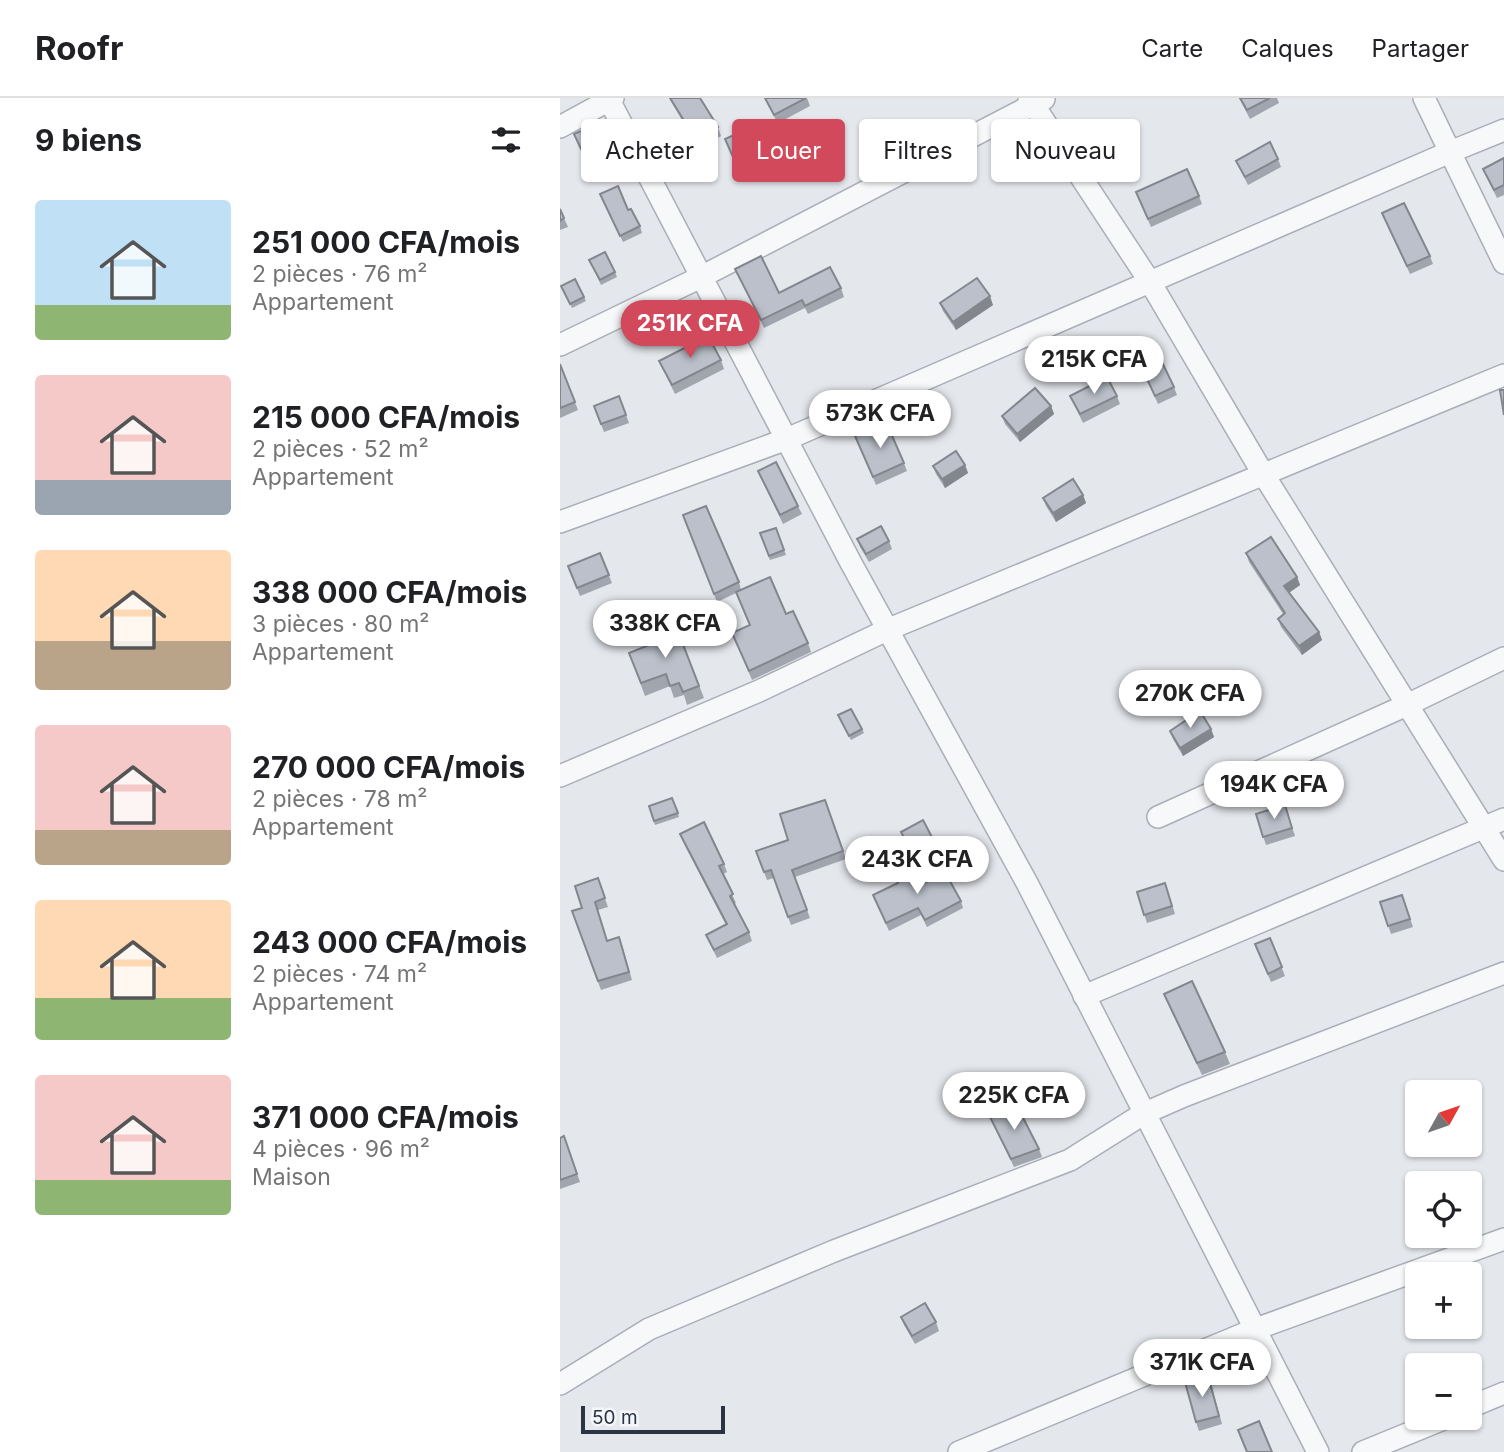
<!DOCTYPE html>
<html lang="fr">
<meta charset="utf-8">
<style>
:root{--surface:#fff;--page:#f6f6f6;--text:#202124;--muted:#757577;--line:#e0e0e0;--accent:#d1495b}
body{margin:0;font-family:Inter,sans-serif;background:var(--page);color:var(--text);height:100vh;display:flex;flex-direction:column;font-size:26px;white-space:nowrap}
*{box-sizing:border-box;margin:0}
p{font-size:23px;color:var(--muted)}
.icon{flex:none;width:38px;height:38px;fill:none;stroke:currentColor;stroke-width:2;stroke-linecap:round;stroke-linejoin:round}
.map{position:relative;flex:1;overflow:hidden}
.sheet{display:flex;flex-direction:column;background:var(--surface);width:560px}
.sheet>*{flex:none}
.guide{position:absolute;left:21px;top:21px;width:665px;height:63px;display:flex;gap:14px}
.needle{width:46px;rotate:50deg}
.tools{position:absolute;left:845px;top:982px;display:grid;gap:14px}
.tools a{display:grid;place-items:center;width:77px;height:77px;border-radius:7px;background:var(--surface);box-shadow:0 2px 5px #0004;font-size:35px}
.scale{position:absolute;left:21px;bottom:18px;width:144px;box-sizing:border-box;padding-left:7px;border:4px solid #2b3445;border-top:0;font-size:19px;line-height:24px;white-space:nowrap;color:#2b3445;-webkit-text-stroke:5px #f4f6f9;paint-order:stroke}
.price{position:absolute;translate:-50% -60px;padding:0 16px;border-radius:24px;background:#fff;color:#222;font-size:23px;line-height:46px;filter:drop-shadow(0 2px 4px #0008)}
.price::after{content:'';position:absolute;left:50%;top:42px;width:21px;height:16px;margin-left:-10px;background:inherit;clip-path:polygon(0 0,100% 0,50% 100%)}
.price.current{background:var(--accent);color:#fff}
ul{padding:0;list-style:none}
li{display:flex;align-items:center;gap:21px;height:175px;padding:0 35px}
li span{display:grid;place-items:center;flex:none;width:196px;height:140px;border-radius:7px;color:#555}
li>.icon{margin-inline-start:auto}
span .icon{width:84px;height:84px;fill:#fffc;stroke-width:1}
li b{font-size:30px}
h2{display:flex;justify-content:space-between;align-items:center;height:84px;padding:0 35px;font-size:30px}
.pill{padding:0 24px;border-radius:7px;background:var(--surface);box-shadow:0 2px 5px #0004;font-size:24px;line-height:63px}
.pill.current{background:var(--accent);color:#fff}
header{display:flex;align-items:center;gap:42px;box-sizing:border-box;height:98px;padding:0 35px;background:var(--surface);border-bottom:2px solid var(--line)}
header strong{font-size:33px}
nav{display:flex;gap:38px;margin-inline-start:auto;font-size:24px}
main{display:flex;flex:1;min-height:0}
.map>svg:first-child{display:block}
</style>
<header>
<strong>Roofr</strong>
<nav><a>Carte</a><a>Calques</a><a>Partager</a></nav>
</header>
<main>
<section class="sheet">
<h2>9 biens<svg class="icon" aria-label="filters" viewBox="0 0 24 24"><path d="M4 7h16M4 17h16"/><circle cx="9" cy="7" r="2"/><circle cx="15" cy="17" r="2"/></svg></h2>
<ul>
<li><span style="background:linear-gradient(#bfe0f5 75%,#8fb573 0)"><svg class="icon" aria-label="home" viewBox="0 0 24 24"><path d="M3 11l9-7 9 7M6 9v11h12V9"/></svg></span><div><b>251 000 CFA/mois</b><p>2 pièces · 76 m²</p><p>Appartement</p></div></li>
<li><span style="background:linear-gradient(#f6c9c9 75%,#9aa5b1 0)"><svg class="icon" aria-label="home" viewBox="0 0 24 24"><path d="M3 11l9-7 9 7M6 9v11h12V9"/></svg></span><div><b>215 000 CFA/mois</b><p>2 pièces · 52 m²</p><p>Appartement</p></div></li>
<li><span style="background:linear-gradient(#ffd9b3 65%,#b9a48a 0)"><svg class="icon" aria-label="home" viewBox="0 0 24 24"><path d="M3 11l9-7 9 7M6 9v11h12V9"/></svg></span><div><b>338 000 CFA/mois</b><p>3 pièces · 80 m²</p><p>Appartement</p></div></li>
<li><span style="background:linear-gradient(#f6c9c9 75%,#b9a48a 0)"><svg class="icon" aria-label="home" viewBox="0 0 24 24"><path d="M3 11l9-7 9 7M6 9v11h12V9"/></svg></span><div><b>270 000 CFA/mois</b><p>2 pièces · 78 m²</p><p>Appartement</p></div></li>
<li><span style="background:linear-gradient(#ffd9b3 70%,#8fb573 0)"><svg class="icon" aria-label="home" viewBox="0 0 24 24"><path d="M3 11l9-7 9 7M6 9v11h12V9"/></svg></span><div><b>243 000 CFA/mois</b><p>2 pièces · 74 m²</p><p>Appartement</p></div></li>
<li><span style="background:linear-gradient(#f6c9c9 75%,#8fb573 0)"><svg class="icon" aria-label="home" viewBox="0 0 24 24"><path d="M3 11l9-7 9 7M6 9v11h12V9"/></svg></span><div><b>371 000 CFA/mois</b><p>4 pièces · 96 m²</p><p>Maison</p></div></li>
</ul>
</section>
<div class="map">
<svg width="944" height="1354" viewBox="0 0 944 1354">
<rect width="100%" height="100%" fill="#e4e7ec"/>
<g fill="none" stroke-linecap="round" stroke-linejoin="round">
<g stroke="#a9aeb7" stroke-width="24">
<g id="minor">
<polyline points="48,0 291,465 467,785 758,1354"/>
<polyline points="469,0 590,184 702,374 944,762"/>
<polyline points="864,0 890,54 944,32"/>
<polyline points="0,29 53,0"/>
<polyline points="0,247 141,179 484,1"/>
<polyline points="0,424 227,341 890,54 944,165"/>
<polyline points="0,678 199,593 329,531 944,277"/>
<polyline points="598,719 849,606 944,560"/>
<polyline points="524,898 944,721"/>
<polyline points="0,1286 89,1231 274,1153 510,1062 583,1016 624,998 944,875"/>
<polyline points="910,1309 944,1295"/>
<polyline points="399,1354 693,1232 944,1141"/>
<polyline points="803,1354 886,1320"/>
</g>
</g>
<use href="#minor" stroke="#f7f8fa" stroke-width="21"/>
</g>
<g fill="#a1a5ae">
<polygon points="109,0 140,0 158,29 161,38 139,51"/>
<polygon points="205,0 247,0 250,8 222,23 231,48 198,61 204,74 183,83 165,41 187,36 217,24"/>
<polygon points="679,0 717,0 719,5 690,21"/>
<polygon points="14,36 49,39 52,47 24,60"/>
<polygon points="944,60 944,97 937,100 923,71"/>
<polygon points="718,61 721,69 688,87 676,63"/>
<polygon points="576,94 639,98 642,106 591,129"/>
<polygon points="40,96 68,112 80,128 82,135 63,144"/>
<polygon points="0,111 8,129 0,132"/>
<polygon points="822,115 870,158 873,166 850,176"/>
<polygon points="31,166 55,174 57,179 41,187"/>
<polygon points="175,171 219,195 281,190 284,199 248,216 245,210 204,230"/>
<polygon points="1,188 24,199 26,203 12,210"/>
<polygon points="380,205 433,207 396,232 383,213"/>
<polygon points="161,262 164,271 115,296 99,263"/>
<polygon points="0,266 18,312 0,320"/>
<polygon points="581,268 614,289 617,297 598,306"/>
<polygon points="59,298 69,325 44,334 34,308"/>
<polygon points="510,298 557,298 560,306 523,325"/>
<polygon points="491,308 494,316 460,344 445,326 442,318"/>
<polygon points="295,338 344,365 347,373 316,387"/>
<polygon points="405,367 408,375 385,390 376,376 373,368"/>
<polygon points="198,373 238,408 242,416 223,426"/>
<polygon points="523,397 526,405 496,424 486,408 483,400"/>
<polygon points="123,417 179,484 181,492 226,516 248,545 251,554 192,582 172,535 190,527 176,495 157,504"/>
<polygon points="216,430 226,457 210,462 200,435"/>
<polygon points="297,441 329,443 332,451 309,464 300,449"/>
<polygon points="40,455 52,485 20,498 8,468"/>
<polygon points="686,455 737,479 740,487 729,495 759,534 762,542 742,557 721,529 718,521 723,516 689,464"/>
<polygon points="47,515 71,527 73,531 57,538"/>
<polygon points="116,528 144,600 127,607 124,597 114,600 110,588 85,598 69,555 94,546"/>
<polygon points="278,617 302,631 304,635 291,642"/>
<polygon points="651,631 654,639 623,658 613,641 610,633"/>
<polygon points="265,702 286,761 235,779 250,820 231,827 214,780 207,782 196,753 228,742"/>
<polygon points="725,707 735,738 706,747 696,716"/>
<polygon points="89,708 118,715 119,719 95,727"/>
<polygon points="341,734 374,743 377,751 355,763 344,742"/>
<polygon points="120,736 164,766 167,774 163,776 176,805 174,806 189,834 192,843 157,860 146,837 166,827 123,744"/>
<polygon points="38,780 48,809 38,812 47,843 62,847 72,882 41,892 12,813 22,810"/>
<polygon points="336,781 364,785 401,803 403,810 367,829 361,817 329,833 313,797 337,785"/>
<polygon points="605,785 615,816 587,825 577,794"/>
<polygon points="842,797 853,829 831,836 820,804"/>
<polygon points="710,840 725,878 711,884 695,846"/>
<polygon points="604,896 665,954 670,966 642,977 609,908"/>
<polygon points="430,1019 479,1051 482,1059 454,1069"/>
<polygon points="4,1038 20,1084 0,1091 0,1040"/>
<polygon points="341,1219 376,1224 379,1233 355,1246 344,1227"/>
<polygon points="651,1286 662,1326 639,1333 636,1324"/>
</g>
<g fill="#83868d">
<polygon points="430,198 433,207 396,232 393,224"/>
<polygon points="491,308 494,316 460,344 457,336"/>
<polygon points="405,367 408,375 385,390 382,381"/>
<polygon points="523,397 526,405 496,424 493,415"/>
<polygon points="737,479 740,487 727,496 724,488"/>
<polygon points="759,534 762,542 742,557 739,548"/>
<polygon points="651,631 654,639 623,658 620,650"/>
</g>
<g fill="#bbc0ca" stroke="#83868d" stroke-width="2">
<polygon points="110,0 140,0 158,29 136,42"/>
<polygon points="205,0 246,0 214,17"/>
<polygon points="680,0 710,0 687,12"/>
<polygon points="222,23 228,40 195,53 201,66 180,75 165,41 185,32 187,36"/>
<polygon points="42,24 49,39 21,51 14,36"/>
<polygon points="710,44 718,61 685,79 676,63"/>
<polygon points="944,60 944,87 934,92 923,71"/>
<polygon points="627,71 639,98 588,121 576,94"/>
<polygon points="58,88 68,112 71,111 80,128 60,138 40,96"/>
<polygon points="844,105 870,158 847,168 822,115"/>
<polygon points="0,111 4,120 0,123"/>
<polygon points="45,154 55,174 40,182 29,162"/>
<polygon points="201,158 219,195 270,169 281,190 245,208 242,202 201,222 175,171"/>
<polygon points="417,180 430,198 393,224 380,205"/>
<polygon points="15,181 24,199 10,206 1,188"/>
<polygon points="148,238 161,262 112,287 99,263"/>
<polygon points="600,260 614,289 595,298 581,268"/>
<polygon points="0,266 15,304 0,310"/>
<polygon points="547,279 557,298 520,316 510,298"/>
<polygon points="475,290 491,308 457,336 442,318"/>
<polygon points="940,292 944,292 944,317"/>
<polygon points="59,298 66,317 41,326 34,308"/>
<polygon points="326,324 344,365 313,379 295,338"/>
<polygon points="396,353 405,367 382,381 373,368"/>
<polygon points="216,364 238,408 220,417 198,373"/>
<polygon points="513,381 523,397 493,415 483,400"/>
<polygon points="146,408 179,484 154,496 123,417"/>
<polygon points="321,428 329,443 306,456 297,441"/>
<polygon points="216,430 224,452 209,458 200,435"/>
<polygon points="711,439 737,479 724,488 759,534 739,548 718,521 725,515 686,455"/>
<polygon points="40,455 49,477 17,490 8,468"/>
<polygon points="210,479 226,516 233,513 248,545 189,573 172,535 190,527 176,494"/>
<polygon points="63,509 71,527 55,534 47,515"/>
<polygon points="116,528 139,588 123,594 119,585 110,588 106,576 81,585 69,555 94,545 91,537"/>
<polygon points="291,611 302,631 289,638 278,617"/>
<polygon points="640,613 651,631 620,650 610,633"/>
<polygon points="112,700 118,715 94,723 89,708"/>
<polygon points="265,702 283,753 232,772 247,812 228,819 211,772 204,774 196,753 228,742 220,716"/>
<polygon points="725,707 732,730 703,739 696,716"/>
<polygon points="363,722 374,743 352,755 341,734"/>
<polygon points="144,724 164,766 159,768 173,796 170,798 189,834 154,852 146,837 167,826 120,736"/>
<polygon points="357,770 364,785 385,774 401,803 365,822 358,810 326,825 313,797 338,785 336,781"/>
<polygon points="38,780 45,800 35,804 47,843 59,839 69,874 38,883 12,813 22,810 15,788"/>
<polygon points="605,785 612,808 584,817 577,794"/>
<polygon points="842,797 850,821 828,828 820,804"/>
<polygon points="710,840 722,869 708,876 695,846"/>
<polygon points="632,883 665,954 637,965 604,896"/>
<polygon points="456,1006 479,1051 451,1061 430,1019"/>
<polygon points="4,1038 17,1076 0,1082 0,1040"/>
<polygon points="365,1205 376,1224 352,1238 341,1219"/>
<polygon points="648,1278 659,1318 636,1324 625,1284"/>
<polygon points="699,1323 712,1354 687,1354 678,1332"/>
</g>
</svg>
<div class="tools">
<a><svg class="needle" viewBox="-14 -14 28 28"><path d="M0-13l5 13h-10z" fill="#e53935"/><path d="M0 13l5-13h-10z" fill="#757577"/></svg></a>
<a><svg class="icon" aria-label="locate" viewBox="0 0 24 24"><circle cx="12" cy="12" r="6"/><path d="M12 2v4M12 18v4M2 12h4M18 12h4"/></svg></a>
<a>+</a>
<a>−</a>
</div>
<div class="scale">50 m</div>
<b class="price current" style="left:130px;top:262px">251K CFA</b>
<b class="price" style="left:534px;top:298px">215K CFA</b>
<b class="price" style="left:320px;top:352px">573K CFA</b>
<b class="price" style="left:105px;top:562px">338K CFA</b>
<b class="price" style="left:630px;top:632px">270K CFA</b>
<b class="price" style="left:714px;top:723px">194K CFA</b>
<b class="price" style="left:357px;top:798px">243K CFA</b>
<b class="price" style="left:454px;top:1034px">225K CFA</b>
<b class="price" style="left:642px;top:1301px">371K CFA</b>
<div class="guide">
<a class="pill">Acheter</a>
<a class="pill current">Louer</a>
<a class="pill">Filtres</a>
<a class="pill">Nouveau</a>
</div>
</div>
</main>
